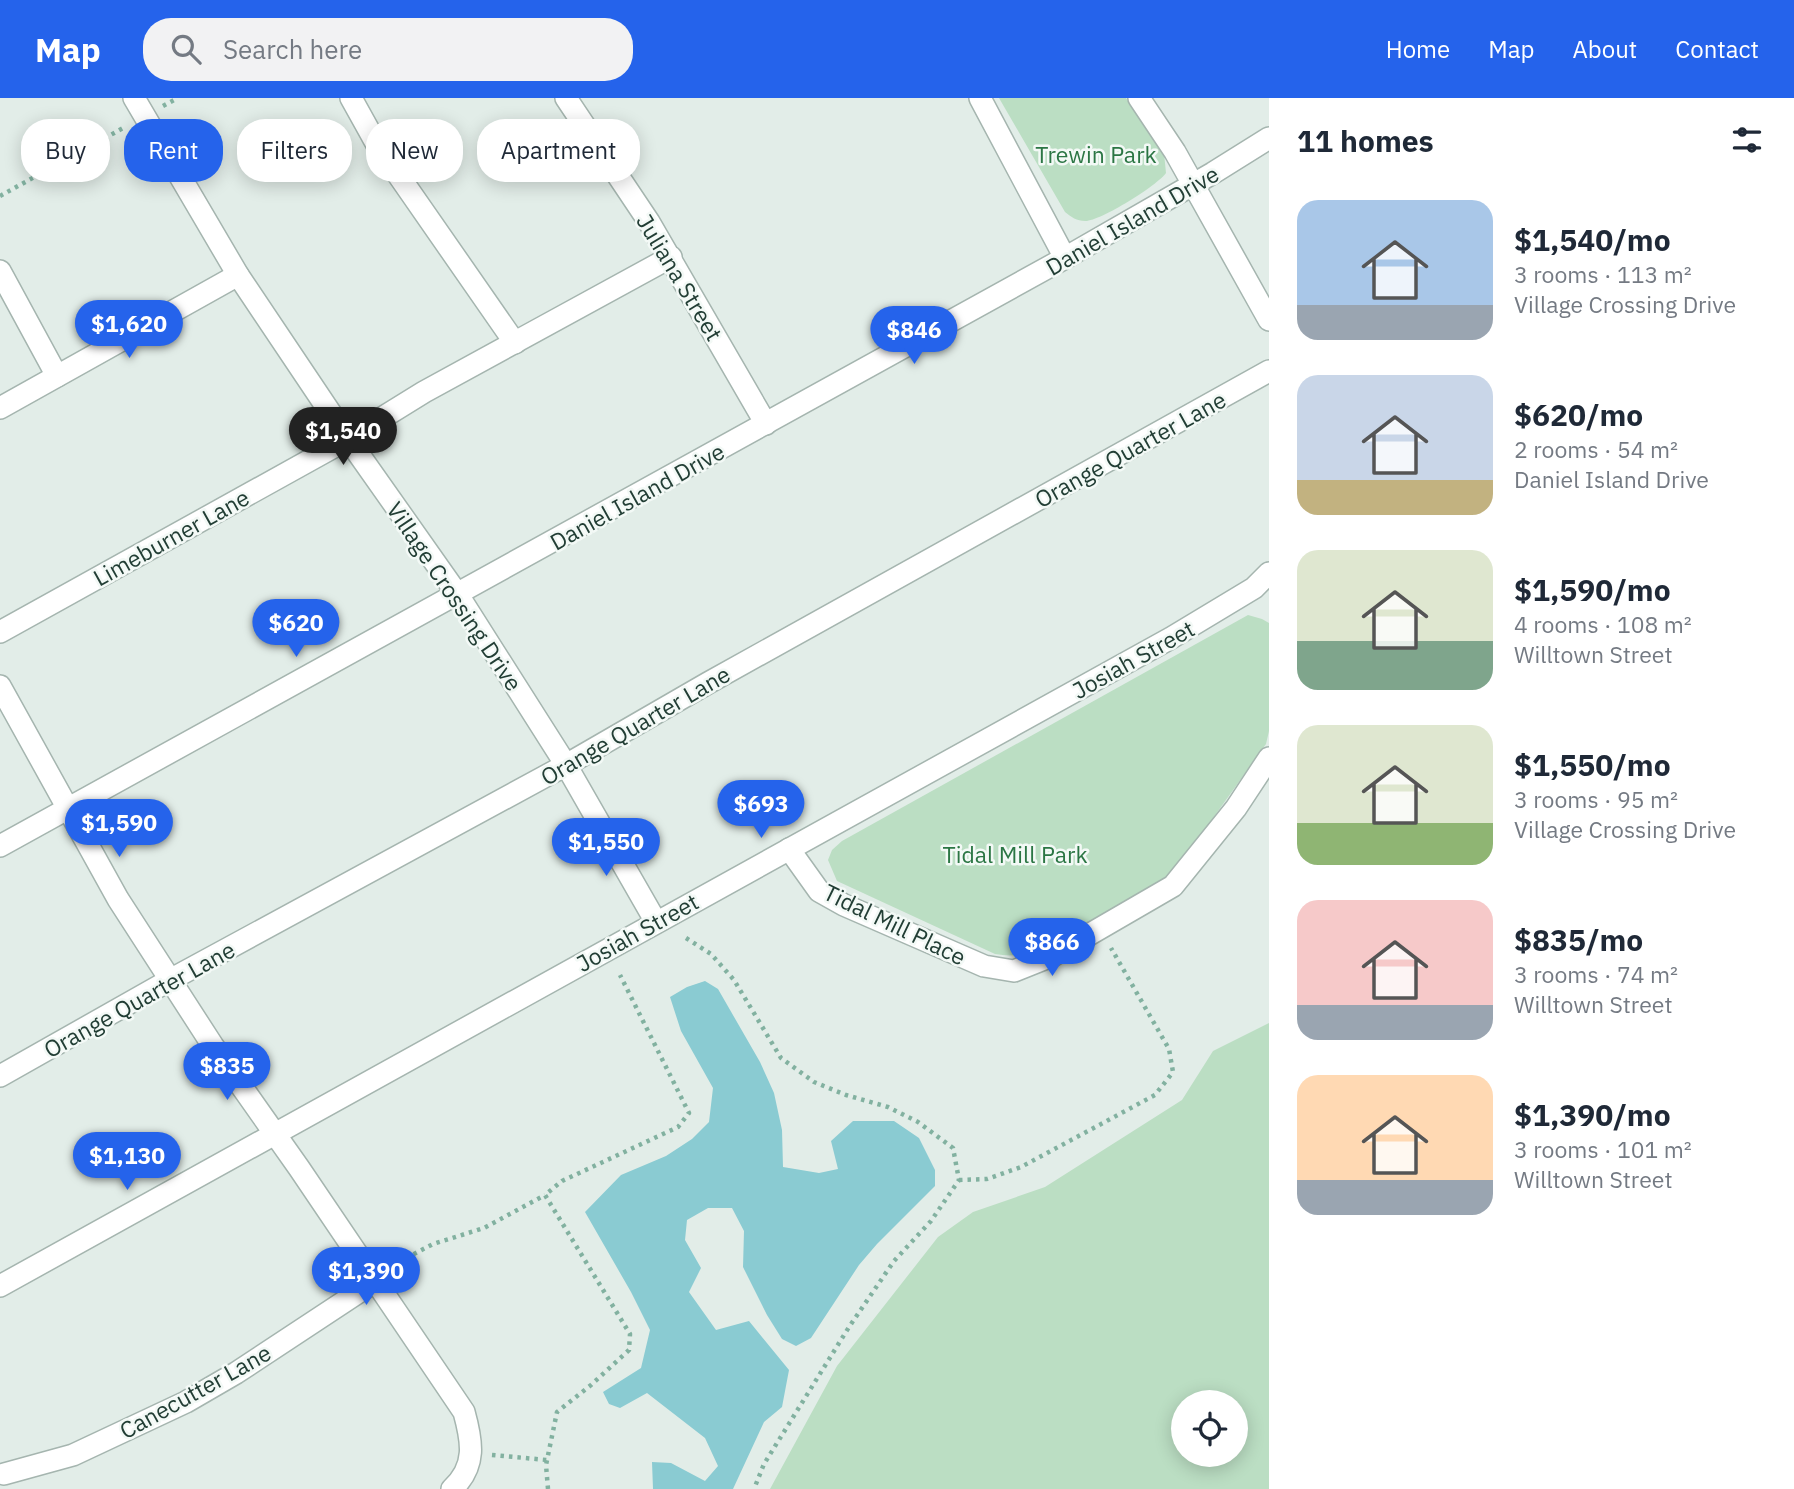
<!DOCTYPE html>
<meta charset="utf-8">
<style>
:root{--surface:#fff;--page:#f2f2f3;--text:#1f2937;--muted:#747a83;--accent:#2563eb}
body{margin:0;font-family:"IBM Plex Sans",sans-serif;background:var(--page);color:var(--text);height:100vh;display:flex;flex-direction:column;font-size:26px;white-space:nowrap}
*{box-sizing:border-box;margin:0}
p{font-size:23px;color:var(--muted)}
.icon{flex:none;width:38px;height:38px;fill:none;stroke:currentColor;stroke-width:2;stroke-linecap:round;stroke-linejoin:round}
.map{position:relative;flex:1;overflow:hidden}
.side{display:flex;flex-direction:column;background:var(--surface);width:525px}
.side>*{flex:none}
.hud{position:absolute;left:21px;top:21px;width:665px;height:63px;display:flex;gap:14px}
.tools{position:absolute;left:1171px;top:1292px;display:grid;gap:14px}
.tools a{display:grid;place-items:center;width:77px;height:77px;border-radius:50%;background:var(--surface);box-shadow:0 4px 18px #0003;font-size:35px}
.price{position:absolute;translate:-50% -60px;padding:0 16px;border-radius:24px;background:var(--accent);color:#fff;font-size:23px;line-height:46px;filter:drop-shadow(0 2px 4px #0008)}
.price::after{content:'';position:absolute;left:50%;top:42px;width:21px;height:16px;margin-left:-10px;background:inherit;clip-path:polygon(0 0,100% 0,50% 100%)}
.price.selected{background:#222;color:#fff}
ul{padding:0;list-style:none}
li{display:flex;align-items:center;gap:21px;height:175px;padding:0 28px}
li span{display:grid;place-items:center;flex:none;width:196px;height:140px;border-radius:21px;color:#555}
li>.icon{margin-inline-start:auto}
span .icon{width:84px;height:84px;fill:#fffc;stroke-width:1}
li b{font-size:30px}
h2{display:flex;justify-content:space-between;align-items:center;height:84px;padding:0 28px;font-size:30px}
.chip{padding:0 24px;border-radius:28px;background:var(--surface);box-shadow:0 4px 18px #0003;font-size:24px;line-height:63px}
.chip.selected{background:var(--accent);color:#fff}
header{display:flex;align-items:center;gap:42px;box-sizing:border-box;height:98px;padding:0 35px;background:var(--accent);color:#fff}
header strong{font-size:33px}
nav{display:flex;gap:38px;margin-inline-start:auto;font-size:24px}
.search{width:490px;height:63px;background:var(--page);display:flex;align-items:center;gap:18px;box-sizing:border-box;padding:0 24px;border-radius:28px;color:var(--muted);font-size:26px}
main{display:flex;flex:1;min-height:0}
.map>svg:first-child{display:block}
</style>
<header>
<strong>Map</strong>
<div class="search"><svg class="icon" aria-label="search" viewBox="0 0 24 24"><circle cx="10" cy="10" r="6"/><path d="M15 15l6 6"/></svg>Search here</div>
<nav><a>Home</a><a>Map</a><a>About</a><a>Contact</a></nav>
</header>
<main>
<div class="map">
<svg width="1269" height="1391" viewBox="0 0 1269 1391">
<rect width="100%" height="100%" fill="#e2ede8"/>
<g fill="#bbdec3" fill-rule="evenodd">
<path d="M999,0H1126L1164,55L1166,75C1158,87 1099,124 1085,123C1077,123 1071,119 1065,114Z"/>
<path d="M1248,517L1262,521L1269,525V633L1266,646L1173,776L1040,851C1024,857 1012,859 995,856L837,783L828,762L832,752L842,743Z"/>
<path d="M1269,925V1391H770L837,1268L938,1139L973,1114L1045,1089L1182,1002L1213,953ZM1183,1304H1236V1356H1183Z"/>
</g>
<polygon fill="#8acbd2" points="705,883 718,891 760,964 774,995 782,1032 783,1069 819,1075 838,1071 831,1043 853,1023 894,1023 919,1040 935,1072 935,1088 877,1146 859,1167 811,1240 796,1248 782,1241 767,1217 743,1169 744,1133 732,1110 708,1110 687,1122 685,1142 701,1170 689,1194 716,1232 749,1223 789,1272 782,1309 764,1324 733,1391 653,1391 652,1364 671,1365 705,1383 718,1368 705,1340 647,1295 620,1310 609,1306 603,1294 641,1270 650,1232 631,1194 585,1114 621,1077 666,1058 692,1041 709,1024 713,990 681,933 670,899 687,889"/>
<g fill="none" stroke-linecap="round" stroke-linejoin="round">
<g stroke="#a5b5af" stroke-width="24">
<g id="minor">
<polyline points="134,0 238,177 348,341 458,497 566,667 656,824"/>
<polyline points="351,0 376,45 515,245"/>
<polyline points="566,0 649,124 766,326"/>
<polyline points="980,0 1065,160"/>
<polyline points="1139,0 1175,54 1269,222"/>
<polyline points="0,173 57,278"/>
<polyline points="0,310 238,177"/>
<polyline points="0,534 348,341 424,294 671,159"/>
<path d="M0,588L118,801L213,948L299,1070L464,1314C472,1343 477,1368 452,1391"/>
<polyline points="0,748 1065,160 1213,75 1269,40"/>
<polyline points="789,751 819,793 844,807 984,868 1014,873 1054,857 1173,788 1236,710 1269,660"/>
<polyline points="0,978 170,882 566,667 708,585 1269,273"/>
<polyline points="0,1188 1171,540 1254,490 1269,475"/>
<polyline points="4,1376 73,1357 186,1304 236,1275 374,1184"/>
</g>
</g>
<g stroke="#82b1a0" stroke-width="4.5" stroke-dasharray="3.5 5" stroke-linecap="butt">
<polyline points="163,8 178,0"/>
<polyline points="0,98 125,29"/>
<polyline points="686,840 711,856 734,882 781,960 814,984 846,997 888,1009 918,1024 953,1050 959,1082 931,1123 894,1163 849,1229 764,1366 754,1391"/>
<polyline points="959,1082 987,1081 1021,1069 1155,997 1173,974 1169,951 1111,850"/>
<polyline points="391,1168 433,1146 484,1130 545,1097"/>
<polyline points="492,1357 547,1362"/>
<polyline points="548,1391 546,1367 557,1314 591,1287 629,1252 630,1236 545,1097 562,1083 678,1029 689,1015 620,877"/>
</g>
<use href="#minor" stroke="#fff" stroke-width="21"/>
</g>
<g text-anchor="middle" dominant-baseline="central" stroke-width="5" stroke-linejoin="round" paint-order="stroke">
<g font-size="23" fill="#2b7644" stroke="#f3f9f6">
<text x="1096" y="56">Trewin Park</text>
<text x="1015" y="756">Tidal Mill Park</text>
</g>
<g font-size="23" fill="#223e35" stroke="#f3f9f6">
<text transform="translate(1132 122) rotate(-30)">Daniel Island Drive</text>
<text transform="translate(680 179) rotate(59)">Juliana Street</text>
<text transform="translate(1130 351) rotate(-29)">Orange Quarter Lane</text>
<text transform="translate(637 398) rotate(-29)">Daniel Island Drive</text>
<text transform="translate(171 439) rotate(-29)">Limeburner Lane</text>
<text transform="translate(455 498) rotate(56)">Village Crossing Drive</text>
<text transform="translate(1133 561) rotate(-29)">Josiah Street</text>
<text transform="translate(635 627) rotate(-30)">Orange Quarter Lane</text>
<text transform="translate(895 826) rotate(26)">Tidal Mill Place</text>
<text transform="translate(637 834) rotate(-29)">Josiah Street</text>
<text transform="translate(139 901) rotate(-29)">Orange Quarter Lane</text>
<text transform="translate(195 1293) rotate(-29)">Canecutter Lane</text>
</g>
</g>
</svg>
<div class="tools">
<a><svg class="icon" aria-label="locate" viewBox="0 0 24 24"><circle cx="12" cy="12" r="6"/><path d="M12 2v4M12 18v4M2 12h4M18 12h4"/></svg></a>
</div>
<b class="price" style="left:129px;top:262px">$1,620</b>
<b class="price" style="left:914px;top:268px">$846</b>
<b class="price selected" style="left:343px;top:369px">$1,540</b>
<b class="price" style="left:296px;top:561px">$620</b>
<b class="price" style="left:761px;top:742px">$693</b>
<b class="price" style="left:119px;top:761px">$1,590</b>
<b class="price" style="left:606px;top:780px">$1,550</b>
<b class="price" style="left:1052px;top:880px">$866</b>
<b class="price" style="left:227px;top:1004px">$835</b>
<b class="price" style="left:127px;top:1094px">$1,130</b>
<b class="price" style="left:366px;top:1209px">$1,390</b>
<div class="hud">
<a class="chip">Buy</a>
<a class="chip selected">Rent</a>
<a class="chip">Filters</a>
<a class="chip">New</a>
<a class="chip">Apartment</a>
</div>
</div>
<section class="side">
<h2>11 homes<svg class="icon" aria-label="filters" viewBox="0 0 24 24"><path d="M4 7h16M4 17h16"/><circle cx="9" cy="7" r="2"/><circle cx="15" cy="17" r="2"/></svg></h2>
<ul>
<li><span style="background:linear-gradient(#a9c7e8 75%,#9aa5b1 0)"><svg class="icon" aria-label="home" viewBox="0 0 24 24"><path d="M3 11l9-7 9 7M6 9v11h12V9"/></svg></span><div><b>$1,540/mo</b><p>3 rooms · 113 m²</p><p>Village Crossing Drive</p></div></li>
<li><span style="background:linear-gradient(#c9d6e8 75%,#c2b280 0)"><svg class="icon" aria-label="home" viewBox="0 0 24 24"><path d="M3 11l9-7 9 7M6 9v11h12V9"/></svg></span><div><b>$620/mo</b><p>2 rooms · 54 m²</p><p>Daniel Island Drive</p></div></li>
<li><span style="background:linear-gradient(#dfe7d0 65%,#7fa58c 0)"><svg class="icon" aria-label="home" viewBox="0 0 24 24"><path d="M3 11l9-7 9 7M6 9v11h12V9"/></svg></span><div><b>$1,590/mo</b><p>4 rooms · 108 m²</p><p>Willtown Street</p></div></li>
<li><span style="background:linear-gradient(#dfe7d0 70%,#8fb573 0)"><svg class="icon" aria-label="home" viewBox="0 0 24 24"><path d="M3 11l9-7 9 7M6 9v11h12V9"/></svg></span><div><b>$1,550/mo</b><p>3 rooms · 95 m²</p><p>Village Crossing Drive</p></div></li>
<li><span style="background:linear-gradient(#f6c9c9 75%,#9aa5b1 0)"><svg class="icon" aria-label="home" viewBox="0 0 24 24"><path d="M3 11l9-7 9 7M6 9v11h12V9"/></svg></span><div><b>$835/mo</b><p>3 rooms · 74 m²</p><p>Willtown Street</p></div></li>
<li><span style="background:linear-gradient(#ffd9b3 75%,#9aa5b1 0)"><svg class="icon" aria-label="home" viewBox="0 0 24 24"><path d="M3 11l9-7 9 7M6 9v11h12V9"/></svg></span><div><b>$1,390/mo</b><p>3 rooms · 101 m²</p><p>Willtown Street</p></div></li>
</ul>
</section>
</main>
